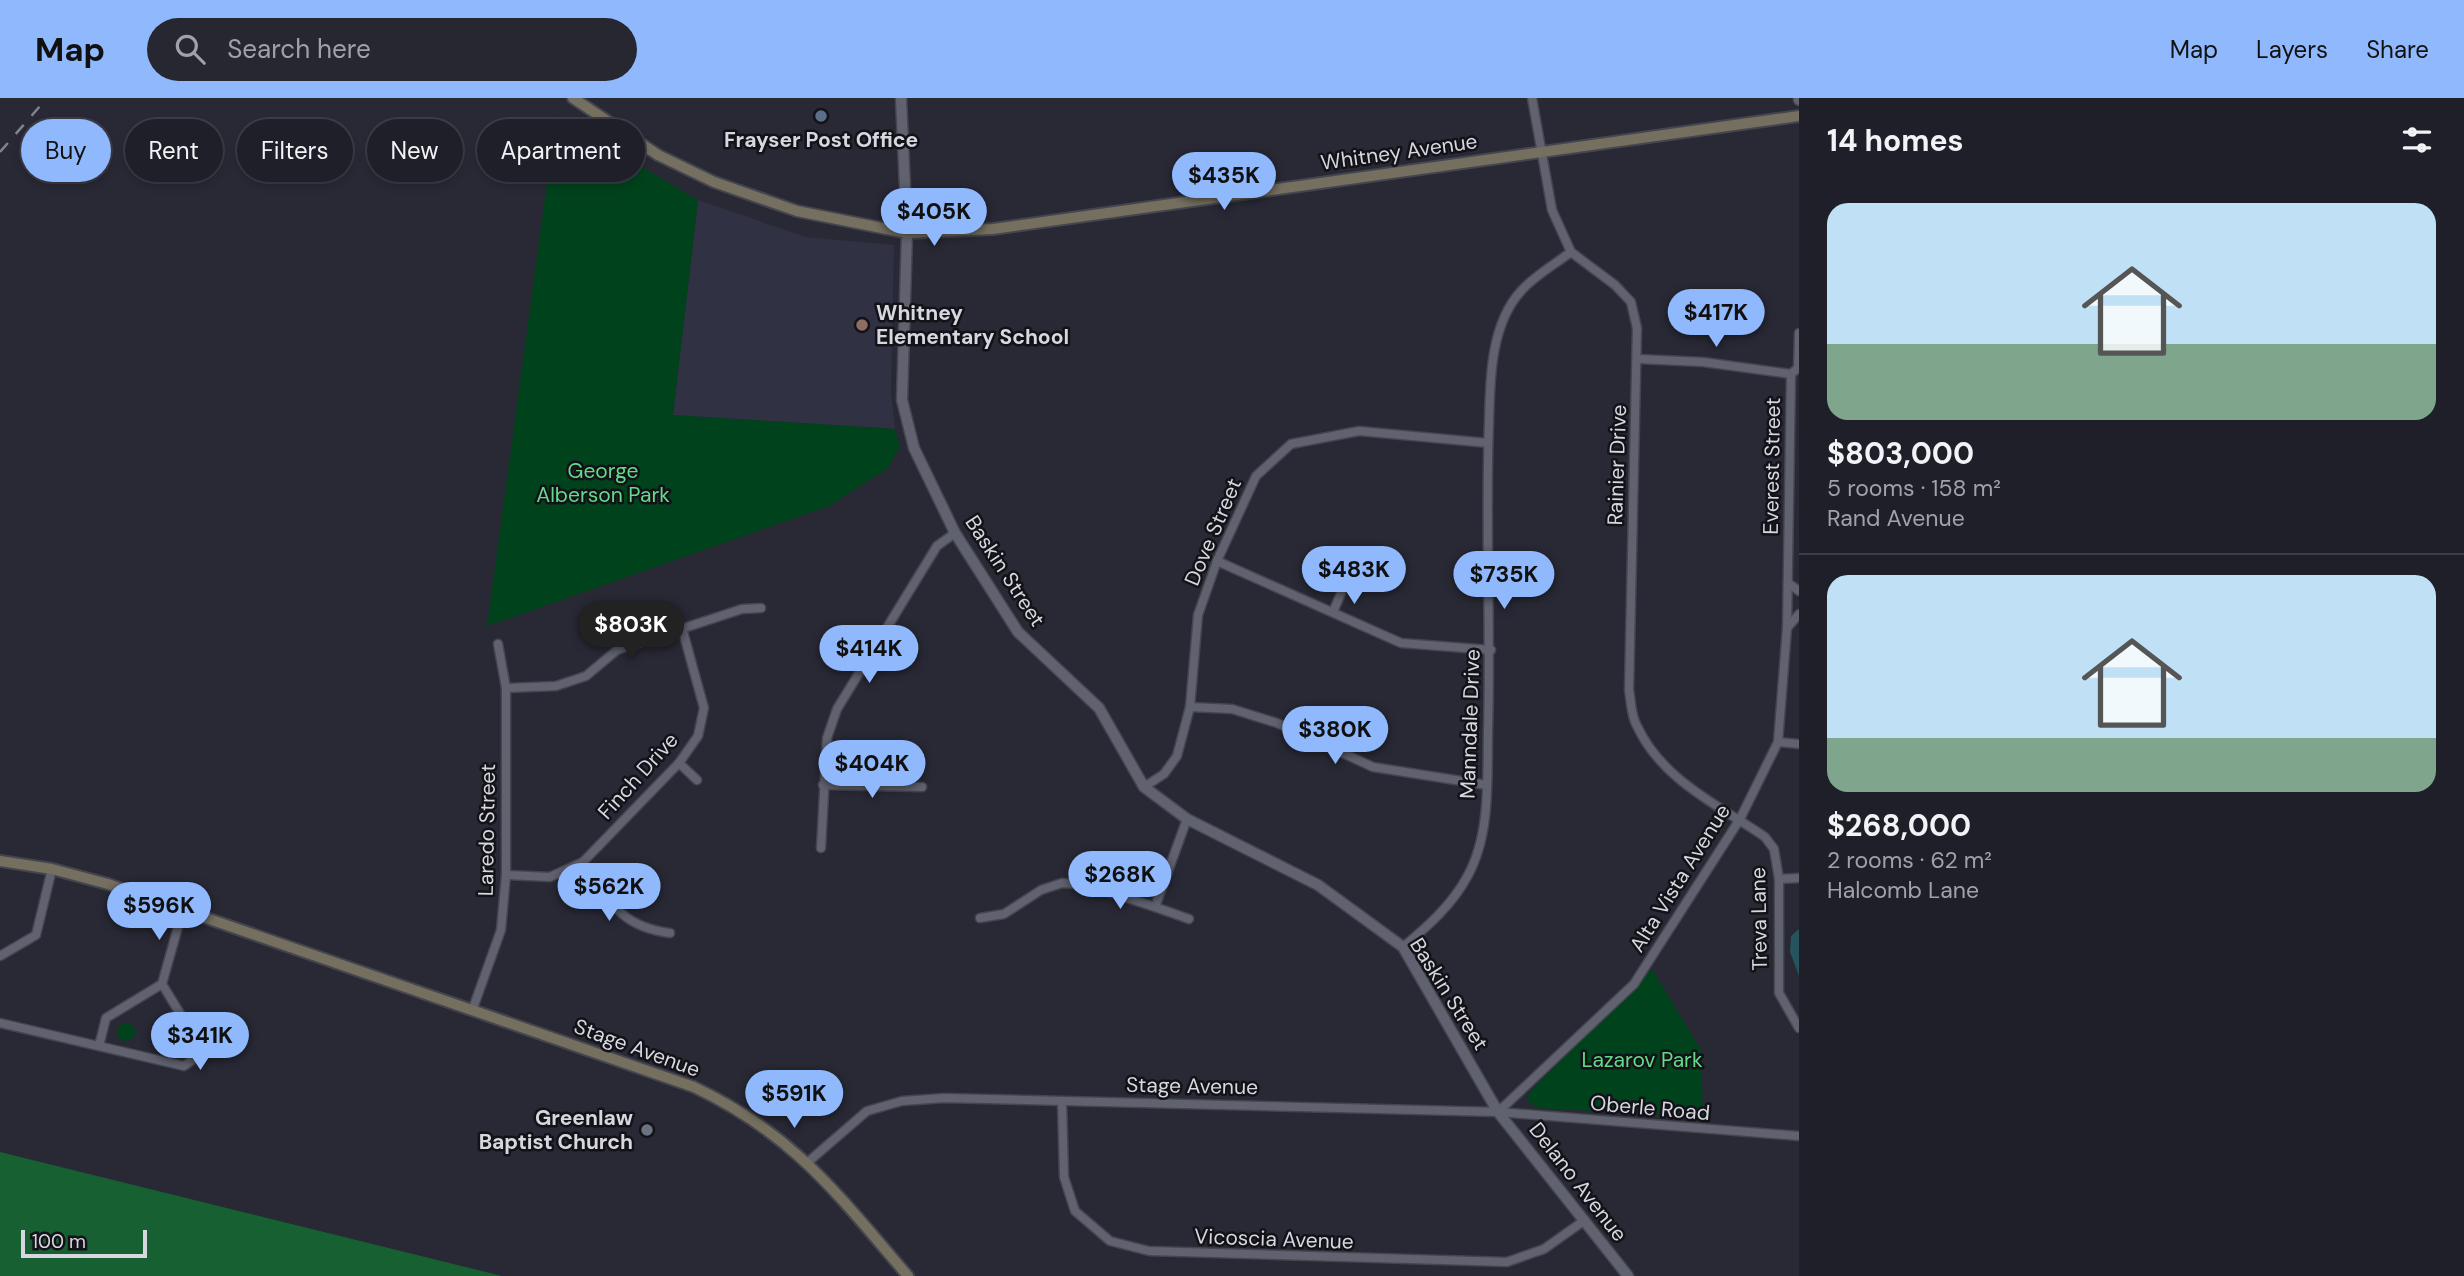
<!DOCTYPE html>
<meta charset="utf-8">
<style>
:root{--surface:#1e1f28;--page:#262730;--text:#f1f3f6;--muted:#a1a2a8;--line:#3c3d45;--accent:#90b8fd}
body{margin:0;font-family:"DM Sans",sans-serif;background:var(--page);color:var(--text);height:100vh;display:flex;flex-direction:column;font-size:26px;white-space:nowrap}
*{box-sizing:border-box;margin:0}
p{font-size:23px;color:var(--muted)}
.icon{flex:none;width:38px;height:38px;fill:none;stroke:currentColor;stroke-width:2;stroke-linecap:round;stroke-linejoin:round}
.map{position:relative;flex:1;overflow:hidden}
.drawer{display:flex;flex-direction:column;background:var(--surface);width:665px}
.drawer>*{flex:none}
.banner{position:absolute;left:21px;top:21px;width:665px;height:63px;display:flex;gap:14px}
.scale{position:absolute;left:21px;bottom:18px;width:126px;box-sizing:border-box;padding-left:7px;border:4px solid #d6d7df;border-top:0;font-size:19px;line-height:24px;white-space:nowrap;color:#d6d7df;-webkit-text-stroke:5px #121218;paint-order:stroke}
.price{position:absolute;translate:-50% -60px;padding:0 16px;border-radius:24px;background:var(--accent);color:#111;font-size:23px;line-height:46px;filter:drop-shadow(0 2px 4px #0008)}
.price::after{content:'';position:absolute;left:50%;top:42px;width:21px;height:16px;margin-left:-10px;background:inherit;clip-path:polygon(0 0,100% 0,50% 100%)}
.price.active{background:#222;color:#fff}
ul{padding:0;list-style:none}
li{display:grid;align-content:center;gap:14px;height:371px;padding:0 28px}
li+li{border-top:2px solid var(--line)}
li span{display:grid;place-items:center;height:217px;border-radius:21px;color:#555}
li>.icon{margin-inline-start:auto}
span .icon{width:126px;height:126px;fill:#fffc;stroke-width:1}
li b{font-size:30px}
h2{display:flex;justify-content:space-between;align-items:center;height:84px;padding:0 28px;font-size:30px}
.pill{padding:0 24px;border-radius:32px;background:var(--surface);box-shadow:0 4px 10px #0003,0 0 0 2px var(--line);font-size:24px;line-height:63px}
.pill.active{background:var(--accent);color:#111}
header{display:flex;align-items:center;gap:42px;box-sizing:border-box;height:98px;padding:0 35px;background:var(--accent);color:#111}
header strong{font-size:33px}
nav{display:flex;gap:38px;margin-inline-start:auto;font-size:24px}
.search{width:490px;height:63px;background:var(--page);display:flex;align-items:center;gap:18px;box-sizing:border-box;padding:0 24px;border-radius:38px;color:var(--muted);font-size:26px}
main{display:flex;flex:1;min-height:0}
.map>svg:first-child{display:block}
</style>
<header>
<strong>Map</strong>
<div class="search"><svg class="icon" aria-label="search" viewBox="0 0 24 24"><circle cx="10" cy="10" r="6"/><path d="M15 15l6 6"/></svg>Search here</div>
<nav><a>Map</a><a>Layers</a><a>Share</a></nav>
</header>
<main>
<div class="map">
<svg width="1799" height="1178" viewBox="0 0 1799 1178">
<rect width="100%" height="100%" fill="#282935"/>
<polygon fill="#303143" points="698,102 806,139 894,147 891,293 895,331 673,317"/>
<g fill="#00421c">
<polygon points="556,18 698,102 673,317 895,331 900,348 888,370 829,408 487,528"/>
<polygon points="1652,871 1701,952 1703,1019 1537,1010 1527,1002 1529,995 1545,978"/>
<circle cx="126" cy="934" r="9"/>
<circle cx="177" cy="945" r="8"/>
</g>
<polygon fill="#166031" points="0,1054 502,1178 0,1178"/>
<polygon fill="#26535d" points="1799,831 1799,878 1790,854 1791,838"/>
<g fill="none" stroke-linecap="round" stroke-linejoin="round">
<g stroke="#44454f" stroke-width="11">
<g id="minor">
<path d="M1532,0L1552,112L1571,154L1615,187L1631,204L1637,230L1629,592C1631,603 1631,618 1637,628C1662,682 1718,707 1765,739L1774,751L1779,781V895L1799,930"/>
<polyline points="1638,261 1703,264 1791,276"/>
<polyline points="1791,276 1798,270 1799,235"/>
<polyline points="1217,463 1401,545 1491,552"/>
<polyline points="1788,485 1799,493"/>
<polyline points="1333,514 1353,467"/>
<polyline points="1787,530 1799,516"/>
<polyline points="506,590 556,588 586,578 617,552 742,511 761,510"/>
<polyline points="1190,609 1232,611 1277,625 1373,669 1487,687"/>
<polyline points="1778,644 1799,646"/>
<polyline points="679,665 697,682"/>
<polyline points="823,687 922,689"/>
<polyline points="1144,689 1164,676 1177,658 1190,609 1198,517 1217,463 1256,378 1291,346 1359,333 1488,345"/>
<polyline points="821,750 827,640 837,611 937,448 955,435"/>
<path d="M583,764C609,802 620,829 670,835"/>
<polyline points="506,777 550,779 583,764 679,665 698,638 704,610 682,530"/>
<polyline points="1779,781 1799,780"/>
<polyline points="1155,809 1189,821"/>
<polyline points="980,820 1004,816 1041,792 1062,785 1087,787 1155,809 1187,721"/>
<path d="M1403,849C1427,829 1452,807 1467,779C1491,737 1487,680 1488,633C1491,530 1485,428 1489,325C1490,283 1490,227 1521,193C1534,178 1555,166 1571,154"/>
<polyline points="0,858 36,837 52,771"/>
<polyline points="162,886 183,811"/>
<polyline points="472,913 501,832 506,777 506,590 498,546"/>
<polyline points="0,925 184,968 194,961 195,940 162,886"/>
<polyline points="99,948 106,920 162,886"/>
<polyline points="1062,1004 1064,1079 1075,1113 1110,1143 1149,1153 1507,1164 1544,1151 1585,1122"/>
<polyline points="1498,1014 1634,886 1740,721 1778,644 1787,530 1791,276"/>
<polyline points="808,1064 867,1013 902,1003 944,1000 1498,1014 1799,1038"/>
</g>
</g>
<g stroke="#44454f" stroke-width="13">
<g id="tertiary">
<polyline points="901,0 907,135 902,302 914,350 955,435 1018,534 1099,610 1144,689 1187,721 1318,787 1403,849 1498,1014 1628,1178"/>
<polyline points="1799,0 1799,2"/>
</g>
</g>
<g stroke="#44454f" stroke-width="14">
<g id="secondary">
<polyline points="573,0 658,57 714,84 797,113 907,135 993,131 1799,18"/>
<path d="M0,763L52,771L108,786L694,989C795,1037 837,1096 908,1178"/>
</g>
</g>
<use href="#minor" stroke="#616270" stroke-width="8"/>
<use href="#tertiary" stroke="#616270" stroke-width="10"/>
<use href="#secondary" stroke="#746f5f" stroke-width="10"/>
<polyline stroke="#81828c" stroke-width="2.5" stroke-dasharray="12 12" stroke-linecap="butt" points="0,54 47,0"/>
</g>
<circle fill="#5c6f8a" stroke="#121218" stroke-width="2.5" cx="821" cy="18" r="7"/>
<circle fill="#8d6e63" stroke="#121218" stroke-width="2.5" cx="862" cy="227" r="7"/>
<circle fill="#6b7280" stroke="#121218" stroke-width="2.5" cx="647" cy="1032" r="7"/>
<g text-anchor="middle" dominant-baseline="central" stroke-width="5" stroke-linejoin="round" paint-order="stroke">
<g font-size="21" font-weight="bold" fill="#d6d7df" stroke="#121218">
<text x="821" y="42">Frayser Post Office</text>
<text x="876" y="215" text-anchor="start">Whitney<tspan x="876" dy="24">Elementary School</tspan></text>
<text x="633" y="1020" text-anchor="end">Greenlaw<tspan x="633" dy="24">Baptist Church</tspan></text>
</g>
<g font-size="21" fill="#d6d7df" stroke="#121218">
<text transform="translate(1399 54) rotate(-8)">Whitney Avenue</text>
<text transform="translate(1617 367) rotate(-88)">Rainier Drive</text>
<text transform="translate(1772 368) rotate(-89)">Everest Street</text>
<text transform="translate(1213 434) rotate(-67)">Dove Street</text>
<text transform="translate(1005 473) rotate(57)">Baskin Street</text>
<text transform="translate(1470 626) rotate(-88)">Manndale Drive</text>
<text transform="translate(638 678) rotate(-48)">Finch Drive</text>
<text transform="translate(487 732) rotate(-89)">Laredo Street</text>
<text transform="translate(1680 780) rotate(-58)">Alta Vista Avenue</text>
<text transform="translate(1759 821) rotate(-91)">Treva Lane</text>
<text transform="translate(1449 896) rotate(58)">Baskin Street</text>
<text transform="translate(637 950) rotate(20)">Stage Avenue</text>
<text transform="translate(1192 988) rotate(1)">Stage Avenue</text>
<text transform="translate(1650 1010) rotate(5)">Oberle Road</text>
<text transform="translate(1578 1084) rotate(52)">Delano Avenue</text>
<text transform="translate(1274 1141) rotate(2)">Vicoscia Avenue</text>
</g>
<g font-size="21" fill="#64db89" stroke="#121218">
<text x="603" y="373">George<tspan x="603" dy="24">Alberson Park</tspan></text>
<text x="1642" y="962">Lazarov Park</text>
</g>
</g>
</svg>
<div class="scale">100 m</div>
<b class="price" style="left:1224px;top:114px">$435K</b>
<b class="price" style="left:934px;top:150px">$405K</b>
<b class="price" style="left:1716px;top:251px">$417K</b>
<b class="price" style="left:1354px;top:508px">$483K</b>
<b class="price" style="left:1504px;top:513px">$735K</b>
<b class="price active" style="left:631px;top:563px">$803K</b>
<b class="price" style="left:869px;top:587px">$414K</b>
<b class="price" style="left:1335px;top:668px">$380K</b>
<b class="price" style="left:872px;top:702px">$404K</b>
<b class="price" style="left:1120px;top:813px">$268K</b>
<b class="price" style="left:609px;top:825px">$562K</b>
<b class="price" style="left:159px;top:844px">$596K</b>
<b class="price" style="left:200px;top:974px">$341K</b>
<b class="price" style="left:794px;top:1032px">$591K</b>
<div class="banner">
<a class="pill active">Buy</a>
<a class="pill">Rent</a>
<a class="pill">Filters</a>
<a class="pill">New</a>
<a class="pill">Apartment</a>
</div>
</div>
<section class="drawer">
<h2>14 homes<svg class="icon" aria-label="filters" viewBox="0 0 24 24"><path d="M4 7h16M4 17h16"/><circle cx="9" cy="7" r="2"/><circle cx="15" cy="17" r="2"/></svg></h2>
<ul>
<li><span style="background:linear-gradient(#bfe0f5 65%,#7fa58c 0)"><svg class="icon" aria-label="home" viewBox="0 0 24 24"><path d="M3 11l9-7 9 7M6 9v11h12V9"/></svg></span><div><b>$803,000</b><p>5 rooms · 158 m²</p><p>Rand Avenue</p></div></li>
<li><span style="background:linear-gradient(#bfe0f5 75%,#7fa58c 0)"><svg class="icon" aria-label="home" viewBox="0 0 24 24"><path d="M3 11l9-7 9 7M6 9v11h12V9"/></svg></span><div><b>$268,000</b><p>2 rooms · 62 m²</p><p>Halcomb Lane</p></div></li>
</ul>
</section>
</main>
